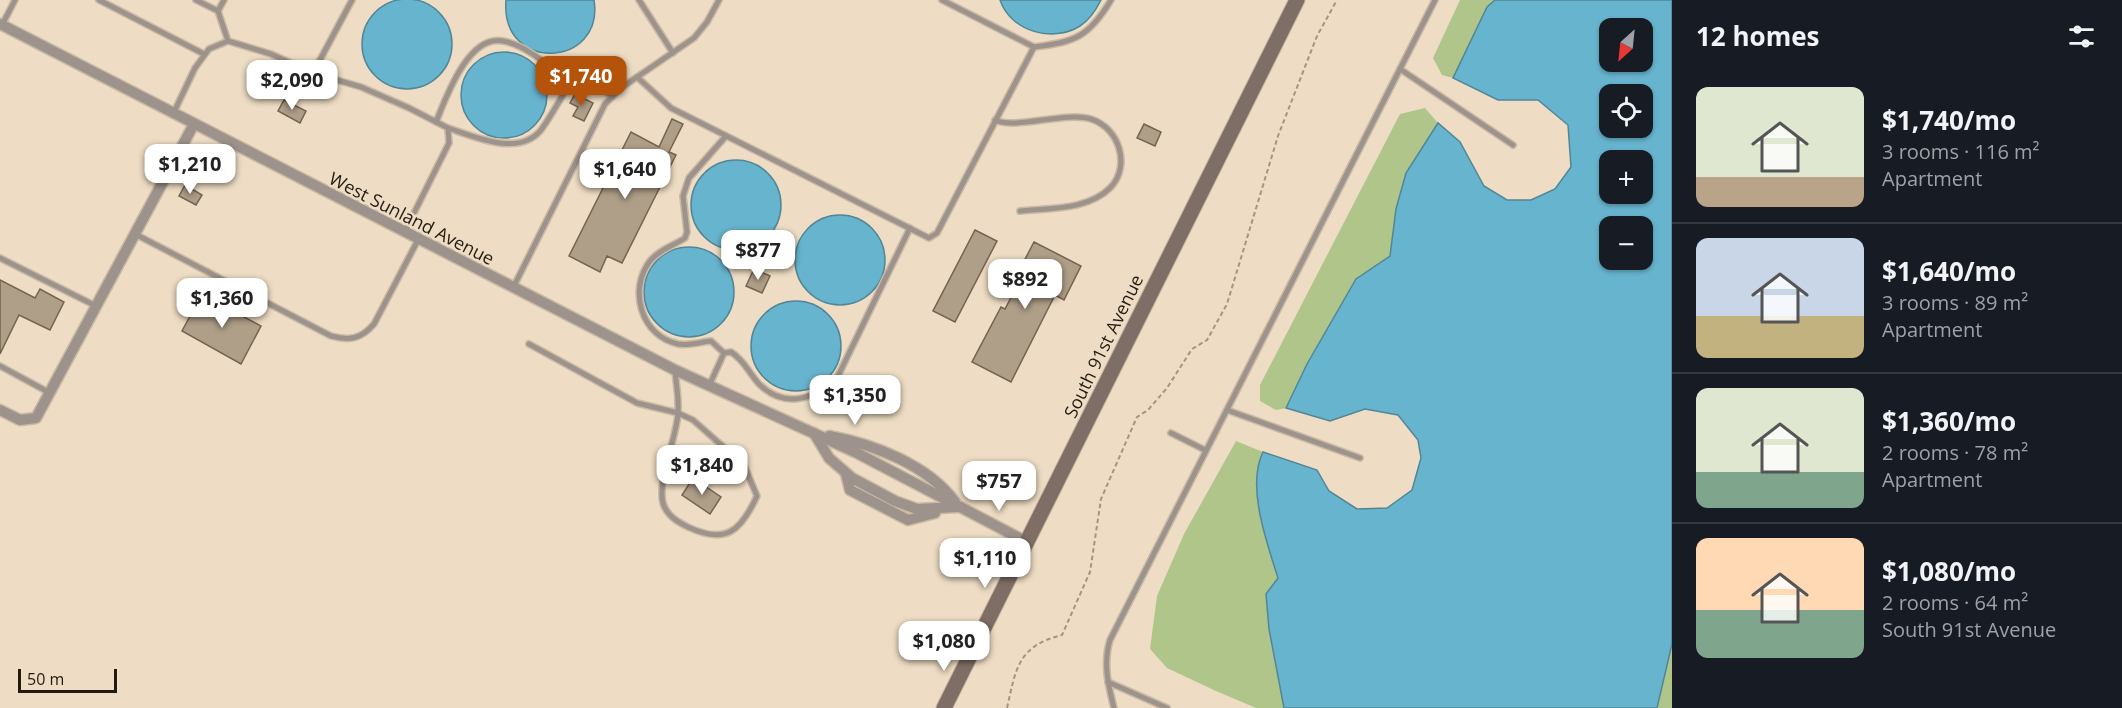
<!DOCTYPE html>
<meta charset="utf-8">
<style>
:root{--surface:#171b24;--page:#242831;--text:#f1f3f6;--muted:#9ea1a6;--line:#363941;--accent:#b45309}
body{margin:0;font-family:"Open Sans",sans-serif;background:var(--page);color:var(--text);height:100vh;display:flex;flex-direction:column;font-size:22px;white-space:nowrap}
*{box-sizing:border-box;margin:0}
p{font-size:20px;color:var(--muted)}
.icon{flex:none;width:33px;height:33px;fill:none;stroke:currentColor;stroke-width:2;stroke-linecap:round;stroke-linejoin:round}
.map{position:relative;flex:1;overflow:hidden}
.side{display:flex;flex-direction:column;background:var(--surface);width:450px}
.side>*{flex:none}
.needle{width:39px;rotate:207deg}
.buttons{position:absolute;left:1599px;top:18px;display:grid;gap:12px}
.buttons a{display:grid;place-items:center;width:54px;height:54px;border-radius:12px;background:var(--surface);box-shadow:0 2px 4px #0004;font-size:30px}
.scale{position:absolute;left:18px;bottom:15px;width:99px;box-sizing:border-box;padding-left:6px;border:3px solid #211b12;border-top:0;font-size:16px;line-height:21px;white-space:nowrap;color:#211b12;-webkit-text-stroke:4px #eeddc4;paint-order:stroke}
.price{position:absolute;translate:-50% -51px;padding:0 14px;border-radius:12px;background:#fff;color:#222;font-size:20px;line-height:39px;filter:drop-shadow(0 2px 3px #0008)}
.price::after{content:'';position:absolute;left:50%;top:36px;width:18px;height:14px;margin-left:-9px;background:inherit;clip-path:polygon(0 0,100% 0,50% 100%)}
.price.selected{background:var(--accent);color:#fff}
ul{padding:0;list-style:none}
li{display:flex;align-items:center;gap:18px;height:150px;padding:0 24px}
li+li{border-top:2px solid var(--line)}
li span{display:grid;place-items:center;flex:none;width:168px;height:120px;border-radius:12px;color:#555}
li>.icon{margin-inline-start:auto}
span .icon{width:72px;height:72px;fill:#fffc;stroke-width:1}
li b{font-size:26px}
h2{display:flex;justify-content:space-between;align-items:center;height:72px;padding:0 24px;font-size:26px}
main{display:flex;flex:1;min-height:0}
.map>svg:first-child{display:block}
</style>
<main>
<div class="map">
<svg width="1672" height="708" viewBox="0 0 1672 708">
<rect width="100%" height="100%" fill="#eeddc4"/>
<g fill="#afc58a">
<polygon points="1460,0 1495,0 1487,8 1453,78 1442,75 1433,58"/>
<polygon points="1425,108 1438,123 1406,173 1396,209 1390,256 1356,279 1307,364 1286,408 1276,410 1260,401 1260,385 1400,114"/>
<path d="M1236,441L1263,452C1246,486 1267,543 1278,578L1266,594L1269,629L1284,708H1256L1216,691L1167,668L1150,649L1157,596L1184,534Z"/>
<polygon points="1672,644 1672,708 1657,708"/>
</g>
<g fill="#67b4ce" stroke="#528696" stroke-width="1.5" fill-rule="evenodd">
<circle cx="407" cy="44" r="45"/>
<path d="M506,0H594C605,68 500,74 506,0Z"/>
<path d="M1000,0H1101C1096,10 1090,20 1080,26C1053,43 1011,32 1000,0Z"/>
<path d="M1495,0H1672V644L1657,708H1284L1269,629L1266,594L1278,578C1267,543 1246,486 1263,452L1317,470L1329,491L1357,509L1387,508L1412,490L1421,458L1418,440L1398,415L1365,409L1330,421L1286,408L1307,364L1356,279L1390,256L1396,209L1406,173L1438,123L1460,142L1484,186L1507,200H1531L1555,189L1571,167L1568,125L1538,100H1498L1453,78L1487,7ZM1610,28H1642V62H1610ZM1610,94H1642V128H1610ZM1610,160H1642V194H1610ZM1610,226H1642V260H1610Z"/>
<circle cx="504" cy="95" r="43"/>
<circle cx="736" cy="205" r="45"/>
<circle cx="840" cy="260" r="45"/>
<circle cx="689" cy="292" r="45"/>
<circle cx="796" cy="346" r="45"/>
</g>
<g fill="#af9e88" stroke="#73644f" stroke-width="1.5">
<polygon points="575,94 593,103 584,121 573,116 578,107 570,103"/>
<polygon points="284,100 306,111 300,123 278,111"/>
<polygon points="672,119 683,124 669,152 676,155 622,263 607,256 600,272 569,256 631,132 659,147"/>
<polygon points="1144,124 1161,132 1155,146 1137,138"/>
<polygon points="185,185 202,195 196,205 179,196"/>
<polygon points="975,230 997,241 955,322 933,311"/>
<polygon points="1034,242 1081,266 1064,300 1055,295 1011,382 972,362 1001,307 1005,309 1016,288 1011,286"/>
<polygon points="754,269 770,276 762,293 746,286"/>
<polygon points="0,280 35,298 40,289 64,302 50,330 19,315 0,354"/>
<polygon points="202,294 261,326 241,364 182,331"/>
<polygon points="693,478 721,497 710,514 682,495"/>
</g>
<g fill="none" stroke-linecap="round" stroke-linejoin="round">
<g stroke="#c9baa4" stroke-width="8">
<g id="lane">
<polyline points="99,0 204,54"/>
<polyline points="196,0 218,11 228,41"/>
<polyline points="639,0 673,53"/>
<polyline points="218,11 224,0"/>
<polyline points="2,25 15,0"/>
<path d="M1034,47C1075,42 1089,37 1111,0"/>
<polyline points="1400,69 1513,145"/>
<polyline points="313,73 352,0"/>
<polyline points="637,77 671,108 929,238 937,233 1034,47 942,0"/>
<polyline points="174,112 195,68 209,49 228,41 271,54 313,73 361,87 409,108 448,128 449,143 405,231"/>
<path d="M995,120C1016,130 1065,111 1091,119C1119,128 1131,165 1111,187C1089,210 1051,208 1020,211"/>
<path d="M436,122C446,98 468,34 503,41C527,45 552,69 571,82"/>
<path d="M448,128C475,137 519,157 541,130C552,115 561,97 571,82L583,80L613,96"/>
<path d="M135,234L331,336C350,341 361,339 374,324L418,240"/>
<polyline points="0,258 96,306"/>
<polyline points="514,286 605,104 621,88 694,38 707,22 719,0"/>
<path d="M529,344L637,403L678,413L693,420L744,465L757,496C741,531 726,545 688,527C678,522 669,517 664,506C655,484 678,435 678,412C679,398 676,384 675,370"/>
<path d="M724,353L711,341C700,342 689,346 678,344C641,336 628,290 650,261C660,249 673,246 685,238L687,232L683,196L689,178L726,136"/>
<polyline points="0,366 50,393"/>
<path d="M709,386L724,353L731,352C744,360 749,373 759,384C784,409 816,400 838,376L910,228"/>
<polyline points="1227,410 1360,458"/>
<polyline points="1171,433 1205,450"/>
<polyline points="1108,682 1167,708"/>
<path d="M1114,708C1108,685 1103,663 1110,640L1435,0"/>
</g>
</g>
<g stroke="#c9baa4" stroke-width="13">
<g id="street">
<polyline points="0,24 675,370 857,453 1027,542"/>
<polyline points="0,410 20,420 36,418 194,124"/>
<polyline points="814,433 829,458 852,478 895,501 917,509 958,507"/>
<path d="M829,436C873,444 928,465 955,502"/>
<polyline points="846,474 850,490 908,520 935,513"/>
</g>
</g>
<g stroke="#c9baa4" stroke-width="17">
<polyline id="secondary" points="944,708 1297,0"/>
</g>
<path stroke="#a29582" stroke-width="2" stroke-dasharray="4.5 3" stroke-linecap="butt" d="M1007,708C1016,668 1018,646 1062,635L1090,572L1101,499L1137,417L1148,410L1167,388L1192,349L1207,340L1227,304L1278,136L1317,36L1337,0"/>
<use href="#lane" stroke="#9e938c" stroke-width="5"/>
<use href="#street" stroke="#9e938c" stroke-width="10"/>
<use href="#secondary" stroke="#7f6e65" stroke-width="15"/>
</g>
<g text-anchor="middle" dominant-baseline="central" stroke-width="5" stroke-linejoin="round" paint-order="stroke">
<g font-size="18" fill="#211b12" stroke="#eeddc4">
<text transform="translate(412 218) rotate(27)">West Sunland Avenue</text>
<text transform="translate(1103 346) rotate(-64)">South 91st Avenue</text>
</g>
</g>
</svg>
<div class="buttons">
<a><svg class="needle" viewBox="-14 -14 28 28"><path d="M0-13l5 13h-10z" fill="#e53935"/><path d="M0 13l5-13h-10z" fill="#9ea1a6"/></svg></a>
<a><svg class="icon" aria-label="locate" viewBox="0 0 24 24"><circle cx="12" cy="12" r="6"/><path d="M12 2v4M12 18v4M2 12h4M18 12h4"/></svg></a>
<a>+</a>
<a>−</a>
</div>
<div class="scale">50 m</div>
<b class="price selected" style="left:581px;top:107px">$1,740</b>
<b class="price" style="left:292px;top:111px">$2,090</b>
<b class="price" style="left:190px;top:195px">$1,210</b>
<b class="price" style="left:625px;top:200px">$1,640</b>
<b class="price" style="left:758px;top:281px">$877</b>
<b class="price" style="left:1025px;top:310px">$892</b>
<b class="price" style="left:222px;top:329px">$1,360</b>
<b class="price" style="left:855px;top:426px">$1,350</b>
<b class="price" style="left:702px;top:496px">$1,840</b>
<b class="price" style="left:999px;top:512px">$757</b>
<b class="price" style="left:985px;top:589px">$1,110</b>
<b class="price" style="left:944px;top:672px">$1,080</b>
</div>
<section class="side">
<h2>12 homes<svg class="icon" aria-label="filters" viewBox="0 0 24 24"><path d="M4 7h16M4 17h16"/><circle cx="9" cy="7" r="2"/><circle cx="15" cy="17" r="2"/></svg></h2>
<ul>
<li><span style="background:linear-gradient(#dfe7d0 75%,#b9a48a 0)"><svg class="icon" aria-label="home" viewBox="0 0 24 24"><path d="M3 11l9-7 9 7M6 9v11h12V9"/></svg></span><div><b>$1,740/mo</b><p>3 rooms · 116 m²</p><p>Apartment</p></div></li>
<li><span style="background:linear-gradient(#c9d6e8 65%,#c2b280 0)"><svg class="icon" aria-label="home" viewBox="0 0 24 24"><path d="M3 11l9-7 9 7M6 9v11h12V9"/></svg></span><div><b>$1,640/mo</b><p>3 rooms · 89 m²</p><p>Apartment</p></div></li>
<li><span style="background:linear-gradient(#dfe7d0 70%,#7fa58c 0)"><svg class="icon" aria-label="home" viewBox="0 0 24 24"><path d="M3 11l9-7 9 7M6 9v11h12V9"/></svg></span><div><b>$1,360/mo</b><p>2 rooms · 78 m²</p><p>Apartment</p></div></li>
<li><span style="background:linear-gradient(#ffd9b3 60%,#7fa58c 0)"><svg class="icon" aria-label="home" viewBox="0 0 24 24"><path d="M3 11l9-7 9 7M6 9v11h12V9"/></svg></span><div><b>$1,080/mo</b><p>2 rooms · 64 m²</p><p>South 91st Avenue</p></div></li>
</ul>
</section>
</main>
